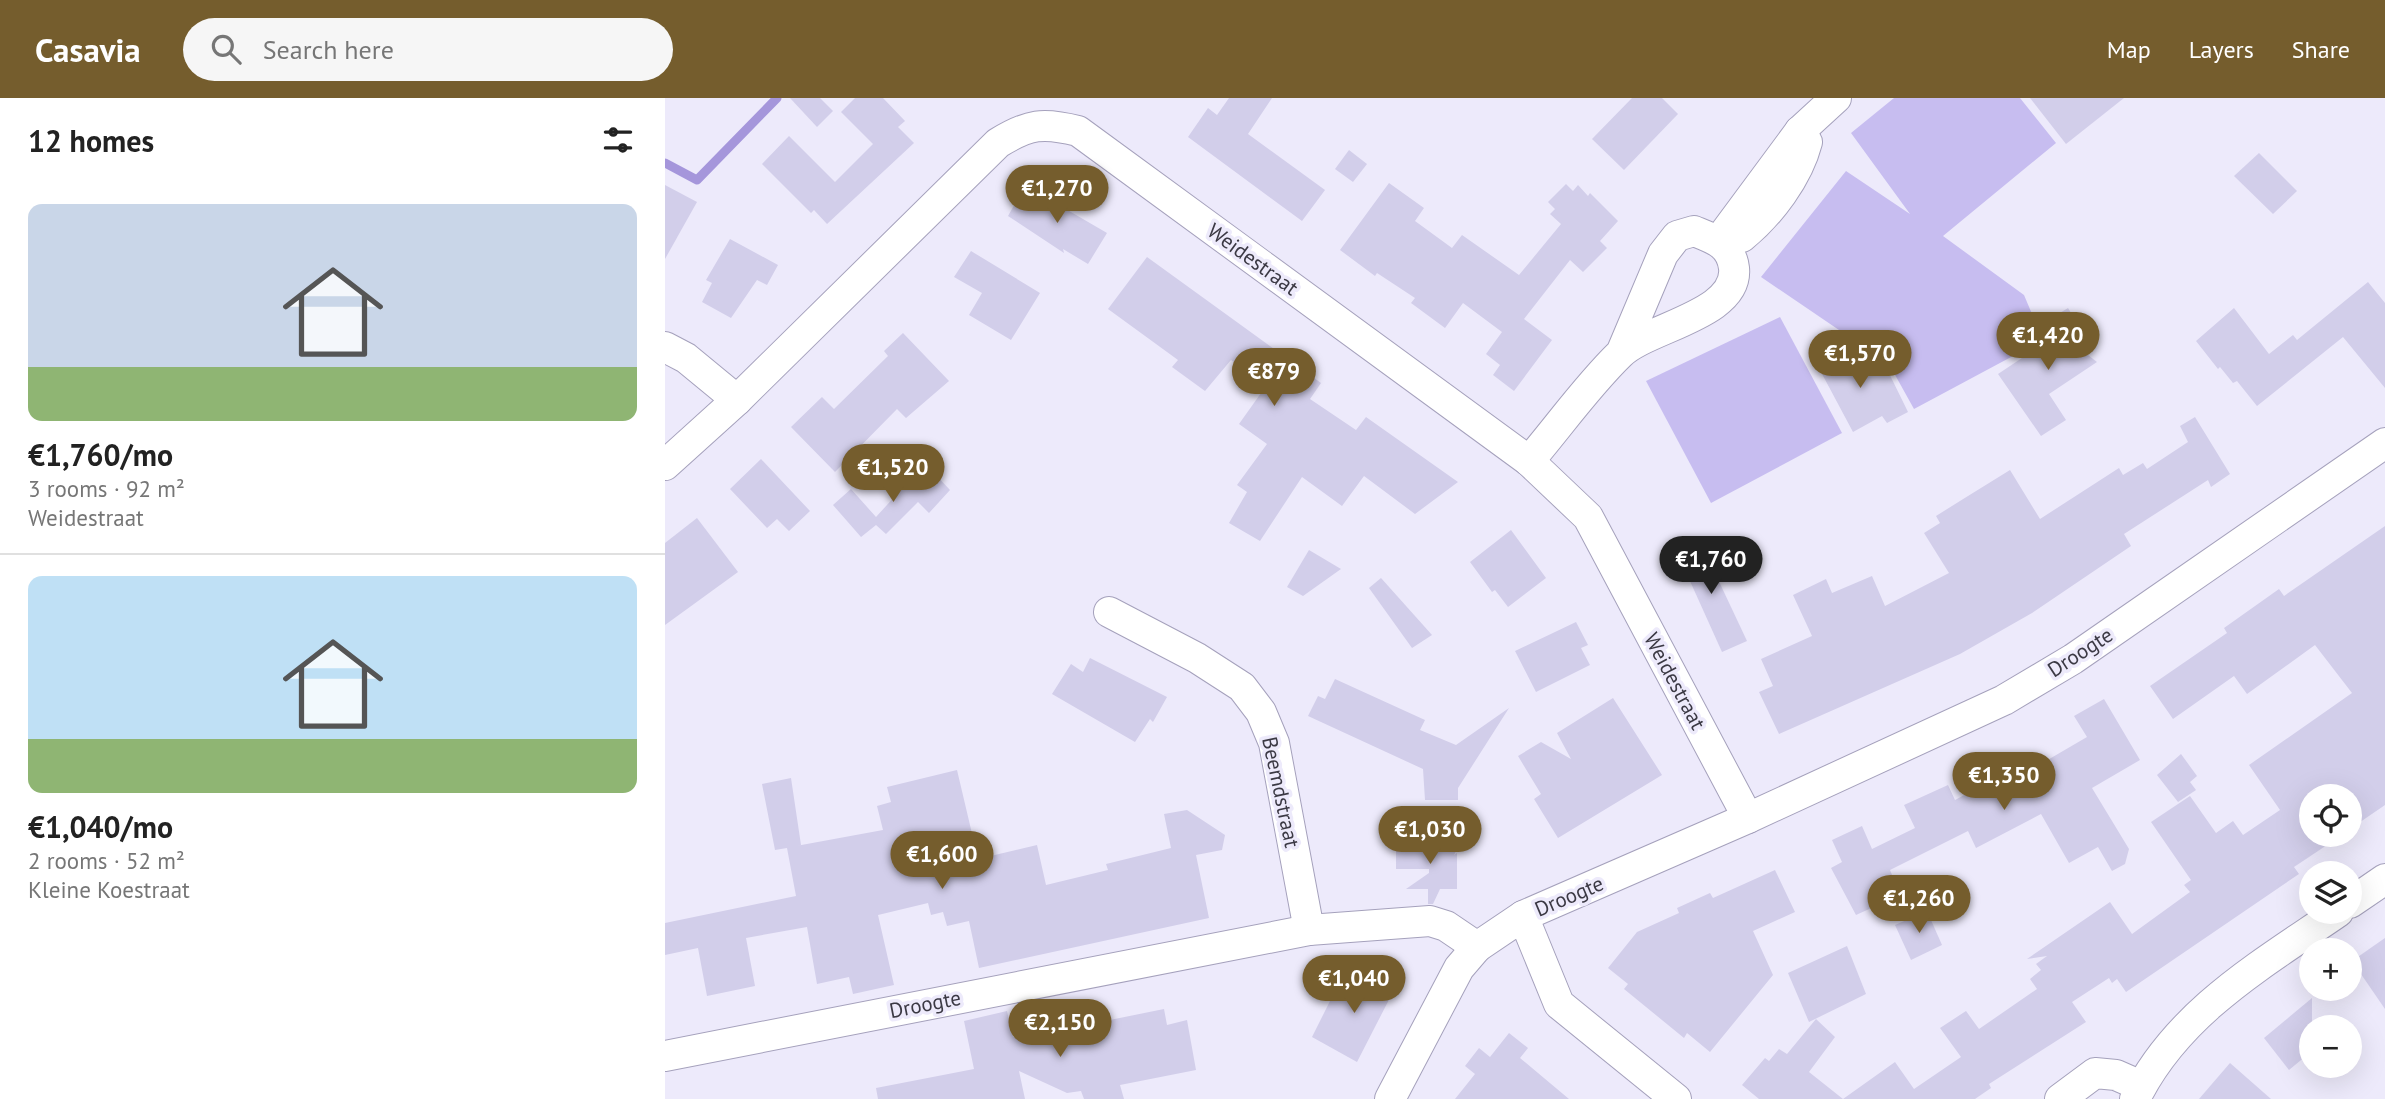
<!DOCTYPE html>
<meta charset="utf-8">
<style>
:root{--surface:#fff;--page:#f6f6f6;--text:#222;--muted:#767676;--line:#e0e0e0;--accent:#755d2d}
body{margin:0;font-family:"PT Sans",sans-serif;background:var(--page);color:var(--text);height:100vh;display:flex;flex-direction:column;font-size:26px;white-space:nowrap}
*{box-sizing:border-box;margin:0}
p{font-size:23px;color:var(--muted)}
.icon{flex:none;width:38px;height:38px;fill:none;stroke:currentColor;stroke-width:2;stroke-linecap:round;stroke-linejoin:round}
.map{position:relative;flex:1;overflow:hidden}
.sheet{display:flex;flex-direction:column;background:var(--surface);width:665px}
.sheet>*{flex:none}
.controls{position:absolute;left:1634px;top:686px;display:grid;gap:14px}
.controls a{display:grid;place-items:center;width:63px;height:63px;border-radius:50%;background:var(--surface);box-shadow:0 7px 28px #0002;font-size:35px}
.price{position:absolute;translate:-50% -60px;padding:0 16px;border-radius:24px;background:var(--accent);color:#fff;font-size:23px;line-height:46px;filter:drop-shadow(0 2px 4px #0008)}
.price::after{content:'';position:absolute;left:50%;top:42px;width:21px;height:16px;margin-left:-10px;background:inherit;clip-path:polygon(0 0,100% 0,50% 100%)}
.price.on{background:#222;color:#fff}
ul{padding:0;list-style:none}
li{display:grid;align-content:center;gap:14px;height:371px;padding:0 28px}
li+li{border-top:2px solid var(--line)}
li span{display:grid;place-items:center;height:217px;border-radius:14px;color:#555}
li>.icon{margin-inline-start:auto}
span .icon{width:126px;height:126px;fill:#fffc;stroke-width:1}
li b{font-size:30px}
h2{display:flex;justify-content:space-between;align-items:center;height:84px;padding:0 28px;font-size:30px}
header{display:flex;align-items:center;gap:42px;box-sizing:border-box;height:98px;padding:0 35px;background:var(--accent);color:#fff}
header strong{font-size:33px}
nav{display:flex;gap:38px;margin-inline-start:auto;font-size:24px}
.search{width:490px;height:63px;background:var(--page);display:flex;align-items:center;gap:18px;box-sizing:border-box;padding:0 24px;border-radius:38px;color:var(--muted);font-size:26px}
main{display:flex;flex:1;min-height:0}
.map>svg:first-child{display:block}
</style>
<header>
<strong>Casavia</strong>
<div class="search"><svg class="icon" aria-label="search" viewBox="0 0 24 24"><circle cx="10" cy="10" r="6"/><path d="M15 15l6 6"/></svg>Search here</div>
<nav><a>Map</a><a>Layers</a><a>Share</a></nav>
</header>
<main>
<section class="sheet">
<h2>12 homes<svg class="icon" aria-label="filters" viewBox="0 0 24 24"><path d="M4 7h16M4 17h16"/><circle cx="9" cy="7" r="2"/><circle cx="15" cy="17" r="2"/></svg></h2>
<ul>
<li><span style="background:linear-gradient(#c9d6e8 75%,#8fb573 0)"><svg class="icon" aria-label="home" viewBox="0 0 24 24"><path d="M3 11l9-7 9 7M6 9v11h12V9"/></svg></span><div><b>€1,760/mo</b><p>3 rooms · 92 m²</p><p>Weidestraat</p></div></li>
<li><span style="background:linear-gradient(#bfe0f5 75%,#8fb573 0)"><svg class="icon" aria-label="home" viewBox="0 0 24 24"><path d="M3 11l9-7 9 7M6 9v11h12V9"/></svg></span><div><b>€1,040/mo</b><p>2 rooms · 52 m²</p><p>Kleine Koestraat</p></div></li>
</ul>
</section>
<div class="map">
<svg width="1720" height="1001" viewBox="0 0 1720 1001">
<rect width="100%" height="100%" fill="#edeafb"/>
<g fill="#c7bdf0">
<polygon points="1229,0 1355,0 1391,45 1278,138 1359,197 1378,242 1249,311 1224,266 1096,179 1181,73 1245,116 1186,35"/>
<polygon points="1115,219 1177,335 1046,405 981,283"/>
</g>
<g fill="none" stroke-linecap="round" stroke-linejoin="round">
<polyline stroke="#a596db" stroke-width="9" points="0,65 32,82 112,0"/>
</g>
<g fill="#d2ceea">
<polygon points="125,0 155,0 168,13 152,29"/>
<polygon points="190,0 218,0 240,23 233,29 249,45 162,126 149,112 146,115 97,66 124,38 170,84 208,46 176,14"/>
<polygon points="564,0 607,0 583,36 660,92 637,123 523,39 543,10 552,17"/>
<polygon points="967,0 997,0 1013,16 959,72 927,41"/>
<polygon points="1365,0 1459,0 1401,46"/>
<polygon points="684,52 702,66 688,84 670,71"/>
<polygon points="1594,55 1632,93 1608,116 1569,78"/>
<polygon points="724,85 759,110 750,123 787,150 797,137 854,177 896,126 885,116 890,111 883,104 901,86 908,93 913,87 923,98 925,95 953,123 935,143 942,150 918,174 905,162 859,221 887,242 849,293 828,277 835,267 821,256 837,234 798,205 780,230 746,205 750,200 712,175 710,178 675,152"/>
<polygon points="0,87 32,104 0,161"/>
<polygon points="363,89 442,135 423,166 398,151 399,155 343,118 357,93 360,94"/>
<polygon points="65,141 113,167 102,187 92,182 66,220 37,204 47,185 41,182"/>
<polygon points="306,153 375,195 346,242 304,217 317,195 289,179"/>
<polygon points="482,159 656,285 645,301 691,332 701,319 793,384 750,416 699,378 677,408 637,379 595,443 564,425 582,394 572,387 602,346 574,326 601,288 566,262 540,293 507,269 513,262 443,211"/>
<polygon points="1703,184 1720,205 1720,290 1678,239 1592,308 1572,283 1568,285 1555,269 1553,271 1531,243 1569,210 1604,256 1628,237 1632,242"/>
<polygon points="1403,210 1421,239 1410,247 1432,264 1384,296 1401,322 1376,338 1333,276 1390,238 1380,224"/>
<polygon points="238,235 284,283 241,320 232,311 170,374 126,329 157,299 169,311 223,258 219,253"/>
<polygon points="1174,245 1189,277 1219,265 1243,314 1222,325 1217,318 1188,334 1148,259"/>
<polygon points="1530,319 1565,376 1546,389 1543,382 1459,436 1466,448 1367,515 1295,556 1114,636 1094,594 1108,588 1096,561 1147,538 1128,497 1161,481 1167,495 1207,478 1220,508 1284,475 1259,435 1275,425 1271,418 1303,398 1345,372 1375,421 1454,370 1458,377 1478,365 1482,371 1523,344 1515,328"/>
<polygon points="96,361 145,413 124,433 112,421 102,430 65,391"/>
<polygon points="253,373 262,381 269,375 285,392 264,415 253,404 221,436 211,427 196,439 168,407 186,391 211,419"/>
<polygon points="32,420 73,474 0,527 0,445"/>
<polygon points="1720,428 1720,707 1685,731 1685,698 1647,698 1647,737 1677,737 1629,769 1634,776 1461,894 1452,881 1447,885 1444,880 1407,904 1421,924 1324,986 1326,990 1310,1001 1094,1001 1077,987 1100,960 1104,963 1114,951 1122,956 1151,921 1170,939 1144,974 1178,1001 1230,964 1249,991 1296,959 1275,930 1301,913 1314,931 1372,891 1365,881 1376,872 1371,866 1382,858 1362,861 1445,804 1467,836 1525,794 1519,787 1526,782 1486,724 1525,698 1551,735 1568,723 1578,737 1615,712 1584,667 1687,595 1650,547 1582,596 1569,578 1508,621 1485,588 1562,535 1559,530 1614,491 1619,498"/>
<polygon points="846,432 881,480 843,509 830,492 827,494 805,464"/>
<polygon points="1034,441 1082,543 1057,554 1011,452"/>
<polygon points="644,452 676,471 638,498 622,489"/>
<polygon points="716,480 767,537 747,550 704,490"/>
<polygon points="911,524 923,547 916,550 925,567 871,594 850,553"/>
<polygon points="425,560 502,599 488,624 485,621 470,644 387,596 406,566 418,574"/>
<polygon points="670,581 760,622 755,632 791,647 844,610 793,690 793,702 760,702 758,671 643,618 653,598 660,601"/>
<polygon points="948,600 997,677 893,740 869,701 876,696 853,658 876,644 906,661 892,635"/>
<polygon points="1439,601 1475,662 1427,690 1464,751 1460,766 1447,773 1433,749 1404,765 1376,716 1311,750 1303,733 1225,772 1235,797 1191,817 1166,770 1177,764 1167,742 1197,728 1207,751 1250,730 1239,707 1283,687 1290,702 1370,659 1374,667 1422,639 1409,618"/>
<polygon points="1516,656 1532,678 1525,684 1531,692 1513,704 1492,677"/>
<polygon points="292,672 313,761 372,747 381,787 443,772 441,766 506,750 499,716 522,712 560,737 557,752 531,757 544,820 314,870 304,823 282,828 278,814 266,817 263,805 213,817 229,887 188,896 184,879 152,886 142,829 81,840 90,888 42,898 33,850 0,857 0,825 131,798 122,750 110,752 97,686 126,680 136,747 131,748 218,732 212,708 226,704 222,689"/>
<polygon points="731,747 794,747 789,757 792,755 792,791 775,791 768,806 763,806 763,791 741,791 764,775 764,771 731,771"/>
<polygon points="1110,772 1130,814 1088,833 1108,877 1045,954 1022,935 1019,940 959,891 963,886 943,870 972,834 1014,815 1012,810 1045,795 1048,800"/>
<polygon points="1262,813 1277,847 1246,862 1230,827"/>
<polygon points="1720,840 1720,911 1687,863"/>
<polygon points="1182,848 1201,896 1144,924 1123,875"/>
<polygon points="705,875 731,888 692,964 647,939 678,877 698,887"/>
<polygon points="1647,900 1647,953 1624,972 1599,940"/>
<polygon points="499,911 502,927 522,922 531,972 455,987 459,1001 419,1001 416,993 402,995 354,973 360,1001 213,1001 211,990 309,971 299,923 342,913 348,939 435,920 435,924"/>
<polygon points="844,935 863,950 855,960 904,1001 790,1001 810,976 800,968 814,950 825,959"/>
<polygon points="1565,965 1606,1001 1534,1001"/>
</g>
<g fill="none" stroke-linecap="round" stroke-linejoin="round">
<g stroke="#a5a1bc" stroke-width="32">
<g id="street">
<path d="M1077,139C1105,116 1133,79 1142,44L1135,33"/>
<polyline points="1057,145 1061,133 1135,33 1171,0"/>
<polyline points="0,249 21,260 72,302"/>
<path d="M864,363C894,328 922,288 955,256C982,229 1074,217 1069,170C1066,146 1049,141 1029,133L1012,138L998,156L957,253"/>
<path d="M0,367L72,302L333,45C364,26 378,24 413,33L864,363L923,419L1083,720"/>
<polyline points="444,514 532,560 577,589 596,614 609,645 644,832"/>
<polyline points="1685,805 1720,781"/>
<polyline points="858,818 894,906 1011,1001"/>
<polyline points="0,958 644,832 765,823 781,828 812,849 858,818 1083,720 1339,602 1408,561 1720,345"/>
<polyline points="725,1001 794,870 812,849"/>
<polyline points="1395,1001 1430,975 1451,977 1476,988"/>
<path d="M1470,1001C1512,915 1596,867 1673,814"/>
</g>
</g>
<use href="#street" stroke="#fff" stroke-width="30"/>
</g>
<g text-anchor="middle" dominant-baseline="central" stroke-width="7" stroke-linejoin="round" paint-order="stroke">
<g font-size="21" fill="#3b3944" stroke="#edeafb">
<text transform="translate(588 161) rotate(36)">Weidestraat</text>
<text transform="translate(1415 554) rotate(-33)">Droogte</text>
<text transform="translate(1010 583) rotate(62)">Weidestraat</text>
<text transform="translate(616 694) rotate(78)">Beemdstraat</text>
<text transform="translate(904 798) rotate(-23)">Droogte</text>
<text transform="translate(260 906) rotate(-11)">Droogte</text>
</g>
</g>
</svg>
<div class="controls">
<a><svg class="icon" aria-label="locate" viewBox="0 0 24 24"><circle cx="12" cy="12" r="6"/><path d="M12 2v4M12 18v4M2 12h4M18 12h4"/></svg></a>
<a><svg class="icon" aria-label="layers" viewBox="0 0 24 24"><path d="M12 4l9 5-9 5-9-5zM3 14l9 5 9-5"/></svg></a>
<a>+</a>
<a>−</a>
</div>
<b class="price" style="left:392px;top:127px">€1,270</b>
<b class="price" style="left:1383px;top:274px">€1,420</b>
<b class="price" style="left:1195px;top:292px">€1,570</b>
<b class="price" style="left:609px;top:310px">€879</b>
<b class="price" style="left:228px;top:406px">€1,520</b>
<b class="price on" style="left:1046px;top:498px">€1,760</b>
<b class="price" style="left:1339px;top:714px">€1,350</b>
<b class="price" style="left:765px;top:768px">€1,030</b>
<b class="price" style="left:277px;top:793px">€1,600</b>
<b class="price" style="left:1254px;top:837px">€1,260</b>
<b class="price" style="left:689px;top:917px">€1,040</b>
<b class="price" style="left:395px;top:961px">€2,150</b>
</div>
</main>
